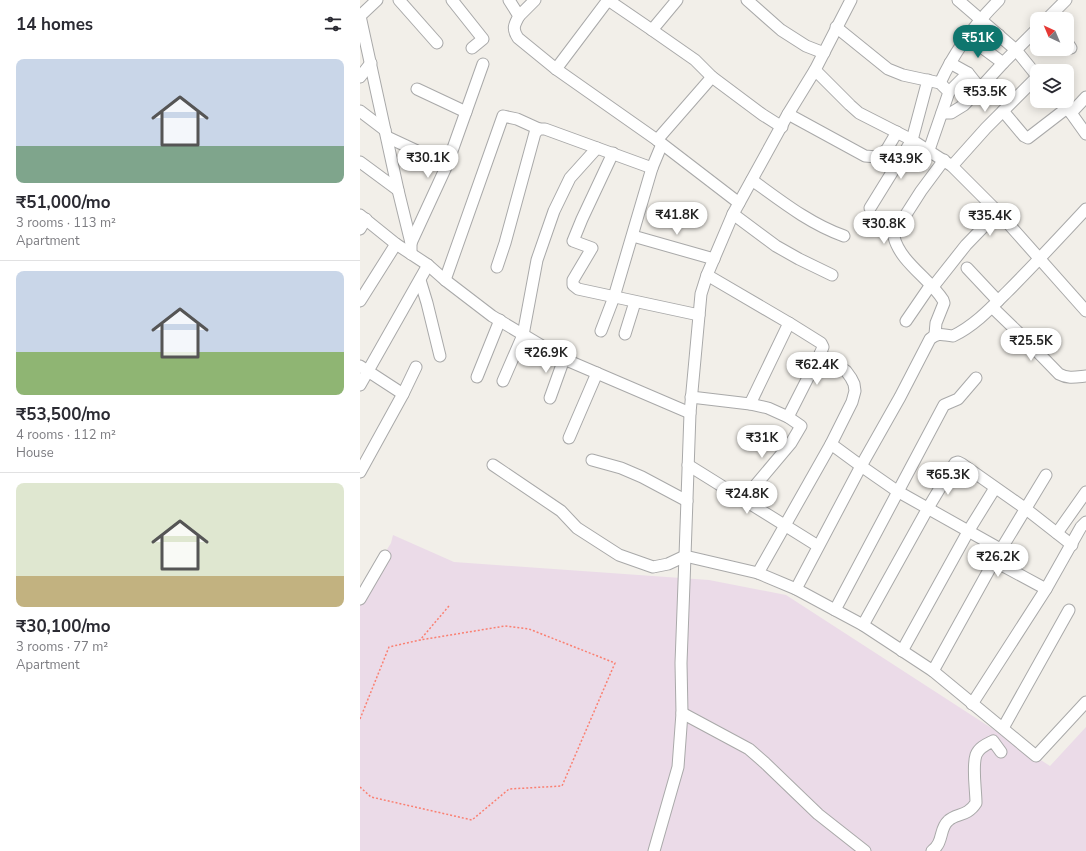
<!DOCTYPE html>
<meta charset="utf-8">
<style>
:root{--surface:#fff;--page:#f2f2f3;--text:#2b2b33;--muted:#7c7c81;--line:#e1e1e2;--accent:#0f766e}
body{margin:0;font-family:"Nunito Sans",sans-serif;background:var(--page);color:var(--text);height:100vh;display:flex;flex-direction:column;font-size:15px;white-space:nowrap}
*{box-sizing:border-box;margin:0}
p{font-size:13px;color:var(--muted)}
.icon{flex:none;width:22px;height:22px;fill:none;stroke:currentColor;stroke-width:2;stroke-linecap:round;stroke-linejoin:round}
.map{position:relative;flex:1;overflow:hidden}
.drawer{display:flex;flex-direction:column;background:var(--surface);width:360px}
.drawer>*{flex:none}
.needle{width:26px;rotate:316deg}
.buttons{position:absolute;left:670px;top:12px;display:grid;gap:8px}
.buttons a{display:grid;place-items:center;width:44px;height:44px;border-radius:8px;background:var(--surface);box-shadow:0 2px 10px #0003;font-size:20px}
.price{position:absolute;translate:-50% -34px;padding:0 9px;border-radius:14px;background:#fff;color:#222;font-size:13px;line-height:26px;filter:drop-shadow(0 1px 2px #0008)}
.price::after{content:'';position:absolute;left:50%;top:24px;width:12px;height:9px;margin-left:-6px;background:inherit;clip-path:polygon(0 0,100% 0,50% 100%)}
.price.active{background:var(--accent);color:#fff}
ul{padding:0;list-style:none}
li{display:grid;align-content:center;gap:8px;height:212px;padding:0 16px}
li+li{border-top:1px solid var(--line)}
li span{display:grid;place-items:center;height:124px;border-radius:8px;color:#555}
li>.icon{margin-inline-start:auto}
span .icon{width:72px;height:72px;fill:#fffc;stroke-width:1}
li b{font-size:17px}
h2{display:flex;justify-content:space-between;align-items:center;height:48px;padding:0 16px;font-size:17px}
main{display:flex;flex:1;min-height:0}
.map>svg:first-child{display:block}
</style>
<main>
<section class="drawer">
<h2>14 homes<svg class="icon" aria-label="filters" viewBox="0 0 24 24"><path d="M4 7h16M4 17h16"/><circle cx="9" cy="7" r="2"/><circle cx="15" cy="17" r="2"/></svg></h2>
<ul>
<li><span style="background:linear-gradient(#c9d6e8 70%,#7fa58c 0)"><svg class="icon" aria-label="home" viewBox="0 0 24 24"><path d="M3 11l9-7 9 7M6 9v11h12V9"/></svg></span><div><b>₹51,000/mo</b><p>3 rooms · 113 m²</p><p>Apartment</p></div></li>
<li><span style="background:linear-gradient(#c9d6e8 65%,#8fb573 0)"><svg class="icon" aria-label="home" viewBox="0 0 24 24"><path d="M3 11l9-7 9 7M6 9v11h12V9"/></svg></span><div><b>₹53,500/mo</b><p>4 rooms · 112 m²</p><p>House</p></div></li>
<li><span style="background:linear-gradient(#dfe7d0 75%,#c2b280 0)"><svg class="icon" aria-label="home" viewBox="0 0 24 24"><path d="M3 11l9-7 9 7M6 9v11h12V9"/></svg></span><div><b>₹30,100/mo</b><p>3 rooms · 77 m²</p><p>Apartment</p></div></li>
</ul>
</section>
<div class="map">
<svg width="726" height="851" viewBox="0 0 726 851">
<rect width="100%" height="100%" fill="#f2efe9"/>
<polygon fill="#ebdbe8" points="33,535 94,562 349,580 426,595 690,766 726,727 726,851 0,851 0,593 31,543"/>
<g fill="none" stroke-linecap="round" stroke-linejoin="round">
<g stroke="#a9a9a9" stroke-width="13">
<g id="minor">
<polyline points="39,0 77,43"/>
<polyline points="92,0 123,39 112,48"/>
<path d="M149,0L159,16C154,25 152,29 158,38L196,69L297,140L379,203"/>
<polyline points="248,0 292,30 317,0"/>
<polyline points="387,0 421,30 446,46 464,53"/>
<polyline points="598,0 656,50 677,76"/>
<polyline points="0,16 38,190 51,243 51,254"/>
<polyline points="0,16 17,0"/>
<polyline points="159,16 175,0"/>
<polyline points="687,19 706,0"/>
<polyline points="476,27 528,69 543,75 580,83 589,92 569,150"/>
<polyline points="292,30 335,60 352,77"/>
<polyline points="608,37 643,63"/>
<polyline points="707,42 711,48"/>
<polyline points="626,50 639,35"/>
<polyline points="590,63 608,73 620,88"/>
<polyline points="196,69 248,0"/>
<polyline points="455,70 490,105 499,113 552,140 592,166 638,212 726,311"/>
<polyline points="0,77 11,63"/>
<path d="M580,83C594,52 615,24 639,0"/>
<polyline points="57,89 106,112"/>
<polyline points="589,92 608,73"/>
<polyline points="700,101 711,113 726,134"/>
<polyline points="0,111 25,130"/>
<polyline points="643,111 664,136 668,138 707,108"/>
<polyline points="582,113 591,113 604,105 622,86 643,63 677,29"/>
<polyline points="711,113 726,97"/>
<polyline points="428,114 505,156 517,157 527,149 537,132"/>
<polyline points="27,137 87,165 51,243"/>
<polyline points="297,140 352,77 403,115 422,127"/>
<polyline points="253,153 222,219 213,241 232,248 213,280 213,285 218,289 339,315"/>
<polyline points="0,162 38,190"/>
<polyline points="87,165 123,64"/>
<polyline points="592,166 626,128 677,77"/>
<path d="M392,180C421,201 450,224 484,236"/>
<polyline points="510,208 552,140 568,80"/>
<polyline points="373,214 416,246 439,259 472,275"/>
<polyline points="0,215 36,244 68,265 85,280 132,316 204,359 330,413"/>
<polyline points="0,229 6,219"/>
<polyline points="273,236 354,259"/>
<polyline points="137,267 145,243 175,133 179,129 185,129 292,168"/>
<polyline points="607,268 638,301"/>
<polyline points="60,280 67,303 80,356"/>
<polyline points="85,280 143,116 157,119 179,129"/>
<polyline points="572,288 606,245 638,212"/>
<polyline points="0,301 36,244"/>
<path d="M632,307L662,336L699,374C708,379 716,377 726,376"/>
<polyline points="546,321 570,286"/>
<polyline points="241,331 254,297 292,168 302,144"/>
<polyline points="265,334 275,302"/>
<path d="M575,334L576,323L584,303L583,300C570,279 540,262 534,237L536,230L561,191L584,160"/>
<polyline points="0,366 43,394"/>
<polyline points="117,377 140,320"/>
<polyline points="143,381 163,335 177,260 194,211 210,178 237,148"/>
<polyline points="0,385 68,265"/>
<polyline points="331,397 390,404 429,323 347,275"/>
<polyline points="190,398 204,359"/>
<polyline points="390,404 408,408 428,417 460,354 463,347 461,343 429,323"/>
<polyline points="209,438 237,373"/>
<polyline points="471,444 501,466 537,491 642,550"/>
<polyline points="232,460 261,468 282,477 327,501"/>
<polyline points="133,465 201,511 217,528 259,555 293,567 308,564 325,556 398,573 436,589 475,610 503,625 573,671 676,756 726,702"/>
<polyline points="328,465 458,546"/>
<polyline points="0,472 43,394 56,367"/>
<polyline points="383,500 431,443 441,426 428,417"/>
<polyline points="697,533 726,492"/>
<polyline points="634,561 686,589"/>
<polyline points="398,573 471,444 492,402 495,391 494,384 491,378 486,371 460,354"/>
<path d="M436,589L501,466L540,397L570,339C579,332 582,335 593,336C614,326 631,308 647,292C674,265 700,237 726,209"/>
<polyline points="0,599 25,556"/>
<polyline points="475,610 584,405 598,399 616,378"/>
<polyline points="503,625 568,508 595,463 598,462 602,464 666,509 712,545"/>
<polyline points="542,651 609,530 635,488"/>
<polyline points="573,671 634,561 686,475"/>
<polyline points="612,704 686,589 721,527 726,522"/>
<polyline points="322,713 389,749 405,763 458,814 505,851"/>
<polyline points="643,728 709,610"/>
<polyline points="294,851 318,767 322,713 321,663 325,556 330,413 341,294 347,275 373,214 428,114 455,70 491,0"/>
<path d="M572,851C584,842 579,829 588,821C596,813 607,817 616,803C616,790 612,767 616,755C619,747 627,744 633,741L641,752"/>
</g>
</g>
<g stroke="#fa8072" stroke-width="1.5" stroke-dasharray="2 2" stroke-linecap="butt">
<polyline points="0,719 29,647 60,640 89,606"/>
<polyline points="0,787 11,797 112,820 149,789 202,786 255,663 169,629 145,626 60,640"/>
</g>
<use href="#minor" stroke="#fff" stroke-width="11"/>
</g>
</svg>
<div class="buttons">
<a><svg class="needle" viewBox="-14 -14 28 28"><path d="M0-13l5 13h-10z" fill="#e53935"/><path d="M0 13l5-13h-10z" fill="#7c7c81"/></svg></a>
<a><svg class="icon" aria-label="layers" viewBox="0 0 24 24"><path d="M12 4l9 5-9 5-9-5zM3 14l9 5 9-5"/></svg></a>
</div>
<b class="price active" style="left:618px;top:59px">₹51K</b>
<b class="price" style="left:625px;top:113px">₹53.5K</b>
<b class="price" style="left:68px;top:179px">₹30.1K</b>
<b class="price" style="left:541px;top:180px">₹43.9K</b>
<b class="price" style="left:317px;top:236px">₹41.8K</b>
<b class="price" style="left:630px;top:237px">₹35.4K</b>
<b class="price" style="left:524px;top:245px">₹30.8K</b>
<b class="price" style="left:671px;top:362px">₹25.5K</b>
<b class="price" style="left:186px;top:374px">₹26.9K</b>
<b class="price" style="left:457px;top:386px">₹62.4K</b>
<b class="price" style="left:402px;top:459px">₹31K</b>
<b class="price" style="left:588px;top:496px">₹65.3K</b>
<b class="price" style="left:387px;top:515px">₹24.8K</b>
<b class="price" style="left:638px;top:578px">₹26.2K</b>
</div>
</main>
